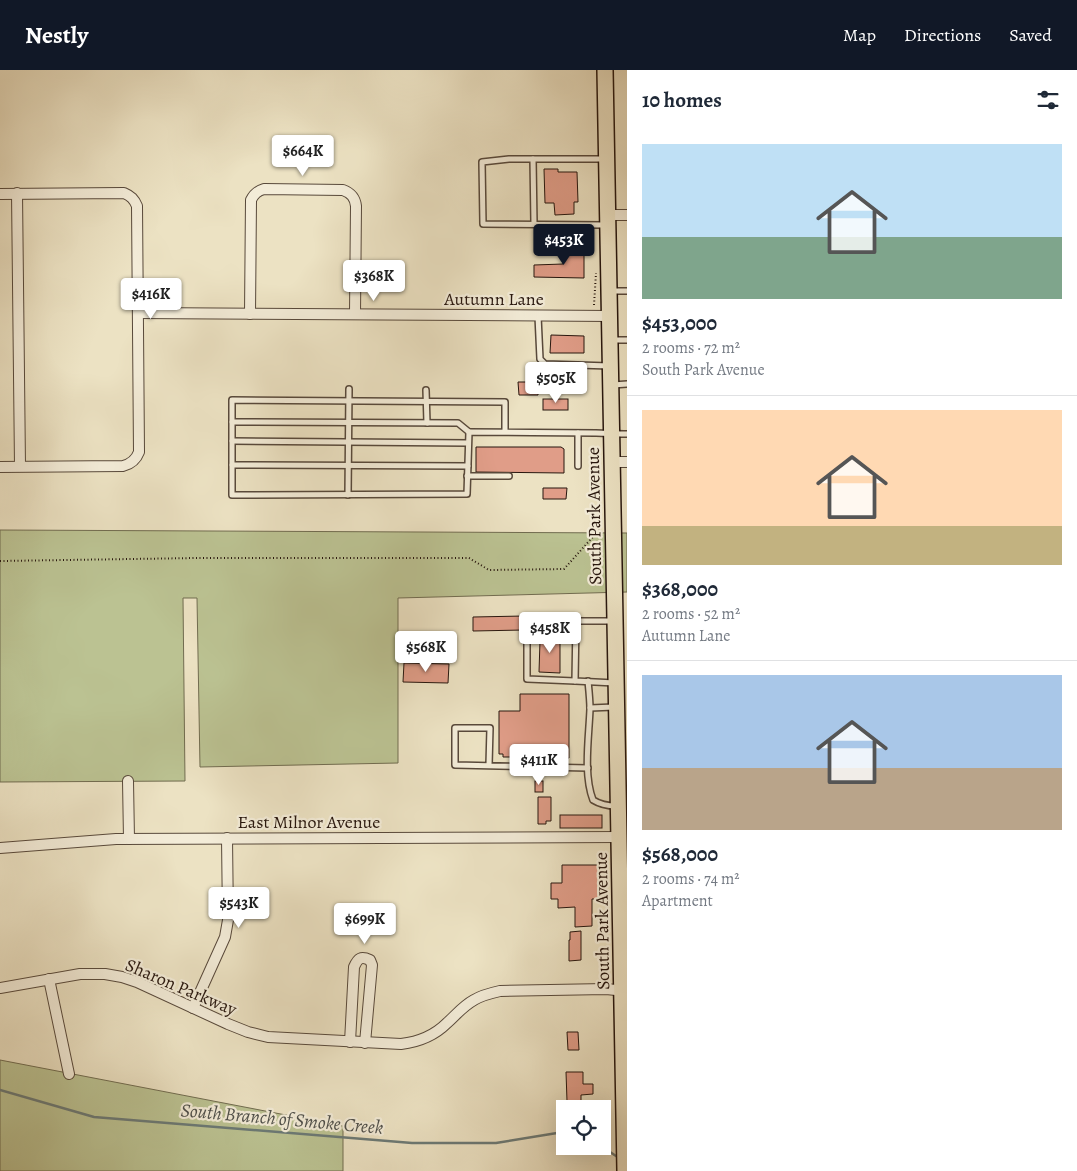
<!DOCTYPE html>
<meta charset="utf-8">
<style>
:root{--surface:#fff;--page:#f6f6f7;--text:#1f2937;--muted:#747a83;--line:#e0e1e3;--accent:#111827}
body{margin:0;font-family:Alegreya,serif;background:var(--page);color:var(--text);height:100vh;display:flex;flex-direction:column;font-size:19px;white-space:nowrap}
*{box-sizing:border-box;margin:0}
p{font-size:16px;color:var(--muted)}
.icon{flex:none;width:28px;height:28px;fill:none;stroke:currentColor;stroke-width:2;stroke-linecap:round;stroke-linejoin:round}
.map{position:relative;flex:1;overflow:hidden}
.drawer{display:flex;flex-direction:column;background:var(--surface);width:450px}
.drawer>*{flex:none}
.fabs{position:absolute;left:556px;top:1030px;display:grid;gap:10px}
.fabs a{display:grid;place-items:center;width:55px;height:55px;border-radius:0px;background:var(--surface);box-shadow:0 5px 20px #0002;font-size:25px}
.price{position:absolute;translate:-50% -42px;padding:0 11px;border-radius:5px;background:#fff;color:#222;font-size:16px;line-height:32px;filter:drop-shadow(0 1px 2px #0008)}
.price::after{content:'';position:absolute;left:50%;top:30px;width:15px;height:11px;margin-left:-8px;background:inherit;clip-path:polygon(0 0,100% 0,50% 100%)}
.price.active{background:var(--accent);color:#fff}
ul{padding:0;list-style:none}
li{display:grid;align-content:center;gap:10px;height:265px;padding:0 15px}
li+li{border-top:1px solid var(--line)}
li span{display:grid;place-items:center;height:155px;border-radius:0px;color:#555}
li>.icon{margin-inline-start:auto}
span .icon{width:90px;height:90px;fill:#fffc;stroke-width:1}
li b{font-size:21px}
h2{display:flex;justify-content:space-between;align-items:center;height:60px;padding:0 15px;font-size:21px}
header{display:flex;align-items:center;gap:30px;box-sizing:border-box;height:70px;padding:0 25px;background:var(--accent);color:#fff}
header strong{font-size:24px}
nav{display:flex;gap:28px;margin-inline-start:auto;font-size:18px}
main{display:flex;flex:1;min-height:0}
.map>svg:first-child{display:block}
</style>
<header>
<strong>Nestly</strong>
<nav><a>Map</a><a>Directions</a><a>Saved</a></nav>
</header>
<main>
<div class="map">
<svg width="627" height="1101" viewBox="0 0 627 1101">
<rect width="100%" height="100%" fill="#ece2c3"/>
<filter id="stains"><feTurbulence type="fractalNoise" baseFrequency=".004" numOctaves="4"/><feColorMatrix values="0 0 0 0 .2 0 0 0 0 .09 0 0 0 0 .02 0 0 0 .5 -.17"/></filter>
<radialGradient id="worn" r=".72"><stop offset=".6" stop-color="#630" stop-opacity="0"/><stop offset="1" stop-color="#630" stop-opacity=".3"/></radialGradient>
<g fill="#bbc292" stroke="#716c50">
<polygon points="0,460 627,463 627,522 398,528 398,693 200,697 197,528 183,528 185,711 0,712"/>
<polygon points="0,990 343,1056 343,1101 0,1101"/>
</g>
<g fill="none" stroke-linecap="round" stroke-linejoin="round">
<g stroke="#6c7a76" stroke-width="2.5">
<polyline points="0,1020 94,1047 412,1073 496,1073 557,1063 565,1066"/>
<polyline points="601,1076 619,1088"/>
</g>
</g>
<g fill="#e09d88" stroke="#27160e">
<polygon points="544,99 558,99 558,102 577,102 578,132 574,132 574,144 555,145 554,133 545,133"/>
<polygon points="563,179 584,179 584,208 534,207 534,195 563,194"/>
<polygon points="551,265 584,266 584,283 550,283"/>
<polygon points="518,312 538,312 538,325 519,325"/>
<rect x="543" y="329" width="25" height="11"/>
<polygon points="476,377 561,377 564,379 564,403 476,402"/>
<polygon points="543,418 567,418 566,429 543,429"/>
<polygon points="524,546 524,560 473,561 473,547"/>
<polygon points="549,561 560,561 560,603 539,602 540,571 549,571"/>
<polygon points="404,593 449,594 448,613 403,612"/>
<polygon points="520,624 569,624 569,688 512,688 512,687 503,687 503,684 499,684 499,641 520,641"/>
<rect x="535" y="711" width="8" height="11"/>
<polygon points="538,727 551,727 551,751 546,751 546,754 538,754"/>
<rect x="560" y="745" width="42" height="13"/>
<polygon points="562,795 605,795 605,829 592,829 592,856 575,857 575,837 558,838 558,829 551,829 551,813 562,813"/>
<polygon points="581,861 581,890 569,891 569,870 570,870 570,862"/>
<polygon points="567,962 578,962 579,980 568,980"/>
<polygon points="566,1002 583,1002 583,1014 593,1014 593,1024 581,1025 581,1031 567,1031"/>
</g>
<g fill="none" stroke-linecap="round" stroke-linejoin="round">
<g stroke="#58493b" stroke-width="8">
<g id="service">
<polyline points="533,89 534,154"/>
<polyline points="604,89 509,89 482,92 483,154 605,155"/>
<polyline points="610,221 627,221"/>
<polyline points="538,246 540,289 545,294 610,296"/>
<polyline points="611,270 627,270"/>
<polyline points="613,315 627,314"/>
<polyline points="426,320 427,353"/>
<polyline points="232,352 458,353 469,362"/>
<path d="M505,362V332L232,330V425L467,424L469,362C511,362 554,363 596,363C606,363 617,364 627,364"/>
<polyline points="578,363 578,396"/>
<polyline points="232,371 468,373"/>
<polyline points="232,395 468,396"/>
<polyline points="467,406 509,406"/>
<polyline points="348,425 349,319"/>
<polyline points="612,551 576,551 575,611 615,613"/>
<polyline points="575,611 527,609 527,563 541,550 576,551"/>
<path d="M588,611C589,621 590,630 590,639C589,667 583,704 593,730C601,735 608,736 616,736"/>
<polyline points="590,638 614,637"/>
<polyline points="489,695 490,658 455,658 455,695 588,698"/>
</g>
</g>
<g stroke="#58493b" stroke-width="12">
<g id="minor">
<polyline points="17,123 20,396"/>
<path d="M0,124L124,123C131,126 134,129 137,136L139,382C136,390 131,394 123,396L0,397"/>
<polyline points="608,145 627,145"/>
<polyline points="138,243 610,246"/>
<path d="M250,244L251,130C254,124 257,121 264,119L343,120C351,123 355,127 356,136L355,244"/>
<polyline points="612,392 627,392"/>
<polyline points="128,711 129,769"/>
<polyline points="0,778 116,769 619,767"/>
<polyline points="49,909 69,1004"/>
<path d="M0,918L80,904H105L122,907L137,912L228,954L248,962L268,967L401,974C418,972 435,965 447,953C456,945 463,936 474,930C482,925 491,923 500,921L606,919L626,921"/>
<polyline points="193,938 225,867 228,850 227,768"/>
<path d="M350,972L354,897C358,888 361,886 370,890L372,895L365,973"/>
</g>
</g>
<g stroke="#27160e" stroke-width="18">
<polyline id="primary" points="605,0 625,1101"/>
</g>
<g stroke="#27160e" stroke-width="2" stroke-dasharray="1 2.5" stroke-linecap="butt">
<polyline points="594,235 596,203"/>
<polyline points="0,491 197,488 469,488 489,500 564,499 600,459"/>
</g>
<use href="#service" stroke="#f3ecd8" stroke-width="5"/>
<use href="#minor" stroke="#f3ecd8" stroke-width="10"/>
<use href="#primary" stroke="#ece2c3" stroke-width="15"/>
</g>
<g text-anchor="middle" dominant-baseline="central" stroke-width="4.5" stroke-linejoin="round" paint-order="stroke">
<g font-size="18" fill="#27160e" stroke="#f3ecd8">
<text x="494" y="229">Autumn Lane</text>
<text transform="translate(594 446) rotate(-91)">South Park Avenue</text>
<text x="309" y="752">East Milnor Avenue</text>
<text transform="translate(602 851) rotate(-91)">South Park Avenue</text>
<text transform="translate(181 917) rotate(23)">Sharon Parkway</text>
</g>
<g font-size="19" font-style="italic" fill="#4f504b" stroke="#f3ecd8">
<text transform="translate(282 1049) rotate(5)">South Branch of Smoke Creek</text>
</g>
</g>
<rect width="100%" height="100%" filter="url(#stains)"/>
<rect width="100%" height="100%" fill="url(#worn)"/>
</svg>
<div class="fabs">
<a><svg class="icon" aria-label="locate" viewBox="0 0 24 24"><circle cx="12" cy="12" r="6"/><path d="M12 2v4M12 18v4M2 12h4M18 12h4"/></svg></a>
</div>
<b class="price" style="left:303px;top:107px">$664K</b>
<b class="price active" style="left:564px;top:196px">$453K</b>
<b class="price" style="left:374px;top:232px">$368K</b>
<b class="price" style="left:151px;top:250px">$416K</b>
<b class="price" style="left:556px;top:334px">$505K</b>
<b class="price" style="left:550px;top:584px">$458K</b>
<b class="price" style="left:426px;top:603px">$568K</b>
<b class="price" style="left:539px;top:716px">$411K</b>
<b class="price" style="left:239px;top:859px">$543K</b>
<b class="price" style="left:365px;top:875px">$699K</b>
</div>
<section class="drawer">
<h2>10 homes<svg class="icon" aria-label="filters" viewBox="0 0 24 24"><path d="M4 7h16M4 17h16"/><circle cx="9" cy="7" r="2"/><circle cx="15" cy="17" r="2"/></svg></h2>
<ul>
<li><span style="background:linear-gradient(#bfe0f5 60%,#7fa58c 0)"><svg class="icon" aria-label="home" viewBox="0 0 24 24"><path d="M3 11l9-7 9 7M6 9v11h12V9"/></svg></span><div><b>$453,000</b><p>2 rooms · 72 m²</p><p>South Park Avenue</p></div></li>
<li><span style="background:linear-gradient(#ffd9b3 75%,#c2b280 0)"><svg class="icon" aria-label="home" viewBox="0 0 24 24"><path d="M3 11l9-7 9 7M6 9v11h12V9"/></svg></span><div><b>$368,000</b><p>2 rooms · 52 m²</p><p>Autumn Lane</p></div></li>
<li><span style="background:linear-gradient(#a9c7e8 60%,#b9a48a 0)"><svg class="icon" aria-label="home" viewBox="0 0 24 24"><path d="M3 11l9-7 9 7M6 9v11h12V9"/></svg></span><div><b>$568,000</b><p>2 rooms · 74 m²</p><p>Apartment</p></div></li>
</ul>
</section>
</main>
